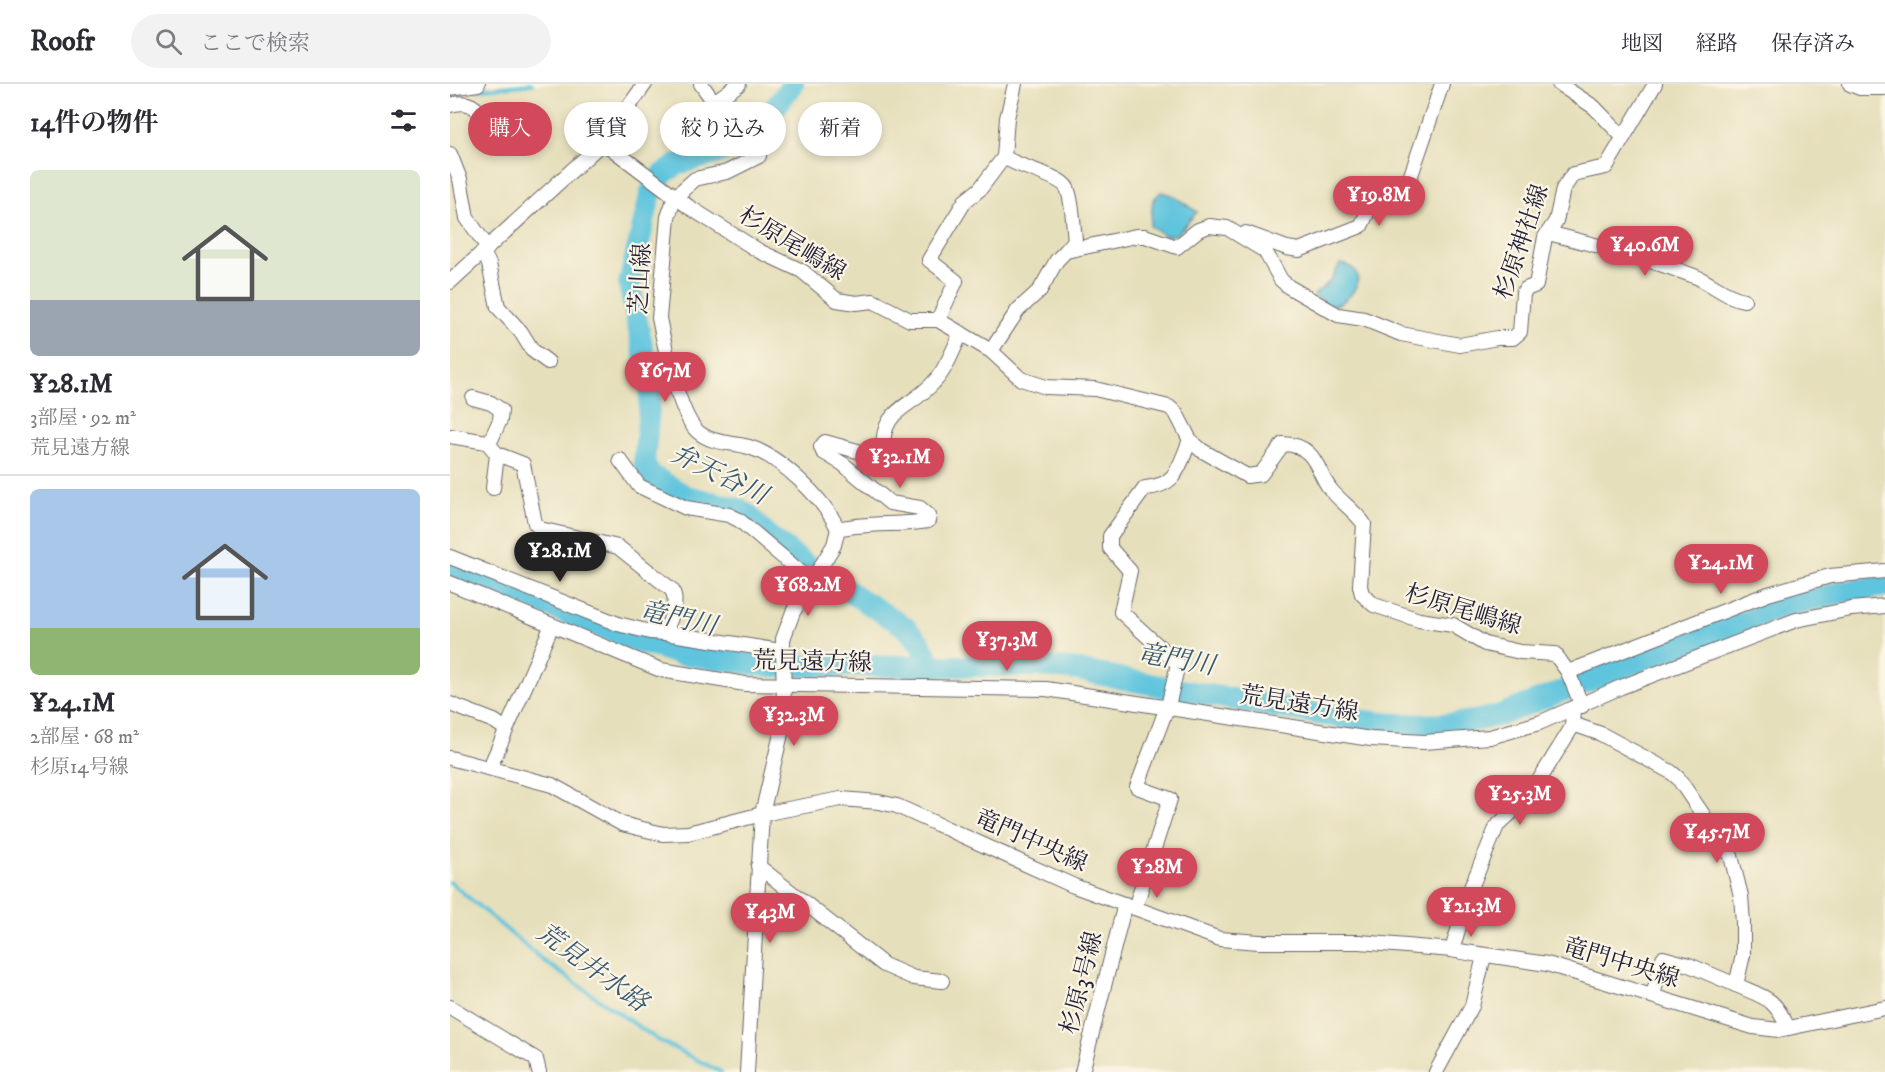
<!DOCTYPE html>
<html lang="ja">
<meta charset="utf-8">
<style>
:root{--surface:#fff;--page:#f2f2f3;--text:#2b2b33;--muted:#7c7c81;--line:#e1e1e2;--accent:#d1495b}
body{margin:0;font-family:"IM FELL DW Pica","Noto Serif JP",serif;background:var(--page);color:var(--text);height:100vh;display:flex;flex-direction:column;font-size:22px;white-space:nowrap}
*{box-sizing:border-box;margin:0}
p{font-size:20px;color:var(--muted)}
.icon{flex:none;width:33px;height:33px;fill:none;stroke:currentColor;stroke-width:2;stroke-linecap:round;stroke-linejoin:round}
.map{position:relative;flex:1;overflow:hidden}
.details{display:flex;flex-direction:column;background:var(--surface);width:450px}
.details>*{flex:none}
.hud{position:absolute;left:18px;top:18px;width:570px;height:54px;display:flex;gap:12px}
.price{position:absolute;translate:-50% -51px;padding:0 14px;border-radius:21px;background:var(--accent);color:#fff;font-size:20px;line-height:39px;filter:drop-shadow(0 2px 3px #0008)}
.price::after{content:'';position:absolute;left:50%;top:36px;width:18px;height:14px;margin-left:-9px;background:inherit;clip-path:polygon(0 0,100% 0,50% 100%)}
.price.active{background:#222;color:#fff}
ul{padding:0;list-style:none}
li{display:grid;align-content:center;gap:12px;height:318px;padding:0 30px}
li+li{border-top:2px solid var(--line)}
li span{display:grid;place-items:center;height:186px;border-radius:9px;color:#555}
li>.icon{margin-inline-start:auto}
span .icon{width:108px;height:108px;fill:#fffc;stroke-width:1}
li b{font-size:26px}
h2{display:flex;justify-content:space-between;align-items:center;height:72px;padding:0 30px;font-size:26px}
.chip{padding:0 21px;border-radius:27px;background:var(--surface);box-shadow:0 3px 9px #0003;font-size:21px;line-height:54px}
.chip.active{background:var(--accent);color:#fff}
header{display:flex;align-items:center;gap:36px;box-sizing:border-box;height:84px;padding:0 30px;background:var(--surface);border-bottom:2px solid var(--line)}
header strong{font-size:28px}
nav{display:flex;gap:33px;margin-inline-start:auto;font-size:21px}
.search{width:420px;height:54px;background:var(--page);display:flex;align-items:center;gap:15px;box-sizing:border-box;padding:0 21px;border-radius:33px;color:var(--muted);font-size:22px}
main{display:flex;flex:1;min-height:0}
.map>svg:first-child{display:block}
</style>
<header>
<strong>Roofr</strong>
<div class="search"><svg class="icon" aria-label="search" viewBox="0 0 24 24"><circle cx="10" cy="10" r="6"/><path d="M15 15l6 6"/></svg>ここで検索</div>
<nav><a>地図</a><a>経路</a><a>保存済み</a></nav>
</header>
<main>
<section class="details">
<h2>14件の物件<svg class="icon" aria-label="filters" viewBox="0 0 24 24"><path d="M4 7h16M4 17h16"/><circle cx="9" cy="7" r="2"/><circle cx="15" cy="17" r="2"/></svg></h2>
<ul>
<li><span style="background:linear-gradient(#dfe7d0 70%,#9aa5b1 0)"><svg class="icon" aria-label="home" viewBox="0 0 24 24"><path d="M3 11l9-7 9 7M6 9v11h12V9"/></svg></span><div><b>¥28.1M</b><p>3部屋 · 92 m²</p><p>荒見遠方線</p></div></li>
<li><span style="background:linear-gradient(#a9c7e8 75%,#8fb573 0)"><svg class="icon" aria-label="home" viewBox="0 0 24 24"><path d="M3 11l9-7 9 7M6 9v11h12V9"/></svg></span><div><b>¥24.1M</b><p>2部屋 · 68 m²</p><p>杉原14号線</p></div></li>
</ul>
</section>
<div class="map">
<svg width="1435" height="988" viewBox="0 0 1435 988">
<rect width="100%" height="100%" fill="#fcf5e5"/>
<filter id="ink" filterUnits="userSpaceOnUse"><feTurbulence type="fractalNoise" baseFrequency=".0167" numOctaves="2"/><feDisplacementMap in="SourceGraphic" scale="12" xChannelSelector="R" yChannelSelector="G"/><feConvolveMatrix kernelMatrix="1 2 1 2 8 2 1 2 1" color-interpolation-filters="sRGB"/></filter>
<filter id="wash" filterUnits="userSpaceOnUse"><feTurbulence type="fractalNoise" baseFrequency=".008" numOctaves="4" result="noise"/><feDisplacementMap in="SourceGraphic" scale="24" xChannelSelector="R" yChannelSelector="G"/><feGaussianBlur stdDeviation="1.35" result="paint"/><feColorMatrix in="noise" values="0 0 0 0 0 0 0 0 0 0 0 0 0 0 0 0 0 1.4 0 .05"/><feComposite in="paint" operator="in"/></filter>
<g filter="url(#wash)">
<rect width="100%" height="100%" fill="#e6dfbb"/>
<g fill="#5fc4dd" stroke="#40738c" stroke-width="1.5">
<polygon points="711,108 722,111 747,128 727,150 715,152 700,142 703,116"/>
<path d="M890,180C922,183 905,219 880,222L864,211L881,196Z"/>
</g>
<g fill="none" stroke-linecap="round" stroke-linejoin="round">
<g stroke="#5fc4dd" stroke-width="4">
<polyline points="27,6 82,0"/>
<polyline points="0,12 11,9"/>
<polyline points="0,798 95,878 208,956 271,988"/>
</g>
<g stroke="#5fc4dd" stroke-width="22">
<polyline points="343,0 320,30 291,56 266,70 230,79 214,89 201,108 179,200 201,303 194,379 201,391 236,412 289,425 298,431 316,450 355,480 455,543 470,559 482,581"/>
<path d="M0,482L188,558L229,570L320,582H591L628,586C693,599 757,611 822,622C898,635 974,652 1050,631L1332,523L1392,508L1435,502"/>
</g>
</g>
</g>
<g filter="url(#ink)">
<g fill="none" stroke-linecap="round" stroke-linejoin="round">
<g stroke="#676468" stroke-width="16">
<g id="street">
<polyline points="251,0 264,18 289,0"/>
<path d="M565,0L557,34L554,73C569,84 610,91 617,104C623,118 623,140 625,156L616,167"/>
<polyline points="1109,0 1144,23 1173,53"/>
<polyline points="1400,0 1410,4 1435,4"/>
<polyline points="0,4 28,0"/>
<path d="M0,21C17,16 29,21 33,39"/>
<path d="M153,58L239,123L309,167L352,187L387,216L406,219L423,217L460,236H488L541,267L571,295L596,303L645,305L719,323L726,329L740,356L751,366L797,392L811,390L833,360C868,361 866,388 881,406C891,418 905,427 914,440L910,502L912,510L924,521L969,536L1003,541L1035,560L1070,568L1105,570L1118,588L1132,622"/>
<polyline points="0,70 10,95 17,134 38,164"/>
<path d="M309,72L277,88L245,95L225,113L218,133L209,234C214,260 229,330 247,347C261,360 281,358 299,363C331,373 374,415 388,445"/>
<polyline points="796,149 837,164 849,166 911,142 926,111 948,112 957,103 992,0"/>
<path d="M1098,149C1147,161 1197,174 1244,192C1262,199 1275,213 1294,216"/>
<polyline points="33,168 39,180 48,223 71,248 82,266 98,278"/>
<polyline points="0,198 153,58 195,0"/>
<polyline points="488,236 506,197 479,176 515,117 530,105 554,73"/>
<polyline points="541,267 568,226 590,206 607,176 616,167 686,152 695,152 727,163 748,146 759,142 777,144 815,167 831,196 839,203 888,231 914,235 951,250 1010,261 1047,254 1063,254 1070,248 1073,209 1076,205 1086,201 1095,153 1106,137 1113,105 1123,90 1156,83 1205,0"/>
<polyline points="23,314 41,319 51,326 50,336 39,360"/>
<path d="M0,352L37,358L47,370L73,380L85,439L90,445L168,463L222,506C229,519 220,535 215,549L331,567"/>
<polyline points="170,376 189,402 236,424 279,431 289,436 361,497"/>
<polyline points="43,404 47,370"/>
<polyline points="0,473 168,540 200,548 215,549"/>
<polyline points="0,499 211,586 295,600 596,605 921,655 974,658 1040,653 1089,639 1171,603 1346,536 1401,525 1435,522"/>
<polyline points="1118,588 1318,510 1380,492 1435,487"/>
<polyline points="0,620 44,637 56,645"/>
<path d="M1123,640L1151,650L1221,688L1228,694L1281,772L1291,812L1293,839V871L1286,901C1316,914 1324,913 1338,944"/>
<polyline points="0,674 102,701 172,740 213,750 238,749 312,730 391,715 429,718 447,722 624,802 770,855 809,858 910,858 1002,866 1097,880 1303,943 1329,946 1435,924"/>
<polyline points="40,683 102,541"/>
<polyline points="308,782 434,881 464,894 492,897"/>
<path d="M685,824L720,715L687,703L719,618L728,580L671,528L680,487L660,464V452L695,404C727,402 729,382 740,356"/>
<polyline points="1203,911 1213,874 1239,881 1286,901"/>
<polyline points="0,923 86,975 89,988"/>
<path d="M297,988L312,730L334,637L333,555L343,528L384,461L388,445C418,438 448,442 478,437L479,432L470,424L440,419L393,380L373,368L371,363L375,358L429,373L433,369C431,323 458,327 484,298C496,286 504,264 511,249"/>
<polyline points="632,988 675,820"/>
<polyline points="986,988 1022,922 1034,872 1002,866 1020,806 1047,742 1080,711 1122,643 1123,625"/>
</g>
</g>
<use href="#street" stroke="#fff" stroke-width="14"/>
</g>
</g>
<g text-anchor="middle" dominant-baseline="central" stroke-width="4.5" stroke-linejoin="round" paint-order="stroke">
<g font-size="24" fill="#22223b" stroke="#fcf5e5">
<text transform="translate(1072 158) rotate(-71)">杉原神社線</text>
<text transform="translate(342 160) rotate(31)">杉原尾嶋線</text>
<text transform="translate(191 195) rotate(-87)">芝山線</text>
<text transform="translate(1013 526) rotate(17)">杉原尾嶋線</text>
<text transform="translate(362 578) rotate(1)">荒見遠方線</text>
<text transform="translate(849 620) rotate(9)">荒見遠方線</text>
<text transform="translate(581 757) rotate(24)">竜門中央線</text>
<text transform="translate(1171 879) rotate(17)">竜門中央線</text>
<text transform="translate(632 899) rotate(-76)">杉原3号線</text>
</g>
<g font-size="26" font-style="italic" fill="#375b74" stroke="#fcf5e5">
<text transform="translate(269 391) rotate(26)">弁天谷川</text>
<text transform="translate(228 535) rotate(13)">竜門川</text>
<text transform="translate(726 576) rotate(10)">竜門川</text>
<text transform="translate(142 884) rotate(36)">荒見井水路</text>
</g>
</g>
</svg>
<b class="price" style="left:929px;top:143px">¥19.8M</b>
<b class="price" style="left:1195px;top:193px">¥40.6M</b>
<b class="price" style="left:215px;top:319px">¥67M</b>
<b class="price" style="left:450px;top:405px">¥32.1M</b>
<b class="price active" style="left:110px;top:499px">¥28.1M</b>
<b class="price" style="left:1271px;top:511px">¥24.1M</b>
<b class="price" style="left:358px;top:533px">¥68.2M</b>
<b class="price" style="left:557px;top:588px">¥37.3M</b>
<b class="price" style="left:344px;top:663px">¥32.3M</b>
<b class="price" style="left:1070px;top:742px">¥25.3M</b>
<b class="price" style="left:1267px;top:780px">¥45.7M</b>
<b class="price" style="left:707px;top:815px">¥28M</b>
<b class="price" style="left:1021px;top:854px">¥21.3M</b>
<b class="price" style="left:320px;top:860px">¥43M</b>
<div class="hud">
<a class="chip active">購入</a>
<a class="chip">賃貸</a>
<a class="chip">絞り込み</a>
<a class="chip">新着</a>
</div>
</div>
</main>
